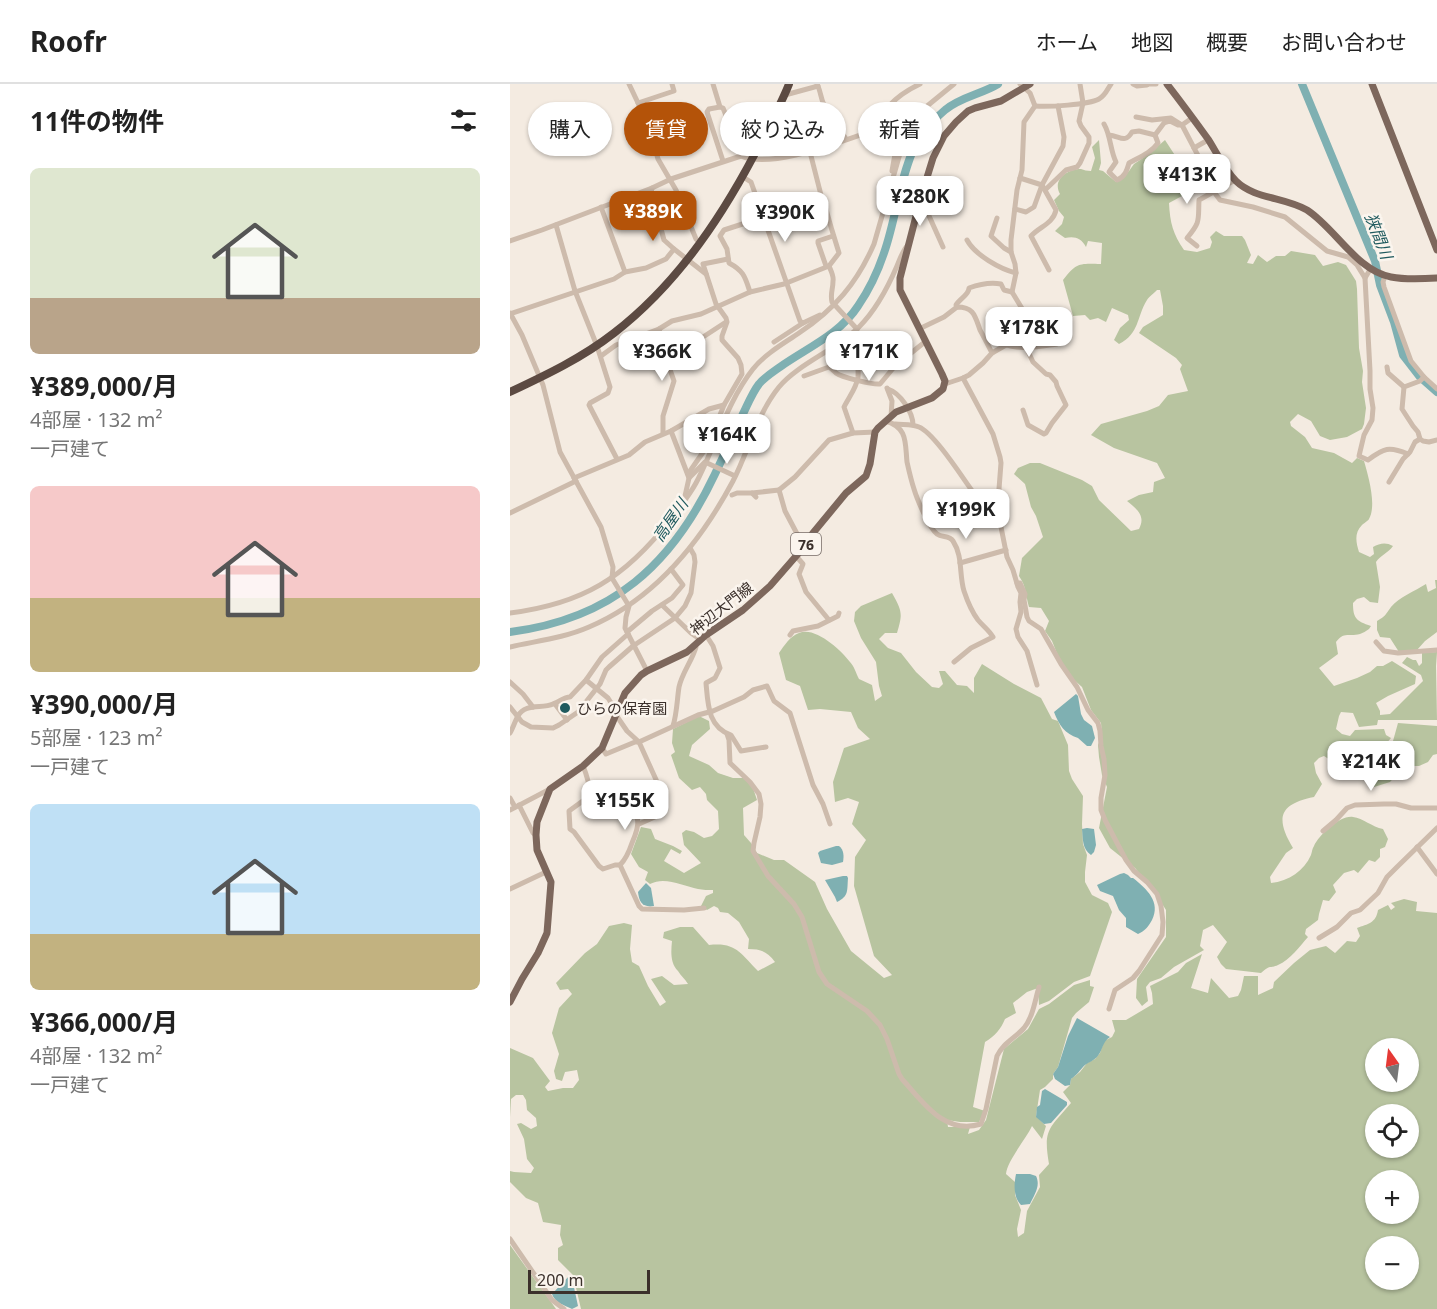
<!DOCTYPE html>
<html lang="ja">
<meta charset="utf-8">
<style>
:root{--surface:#fff;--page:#f2f2f2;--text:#222;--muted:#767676;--line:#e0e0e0;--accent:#b45309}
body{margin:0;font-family:"Noto Sans","Noto Sans JP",sans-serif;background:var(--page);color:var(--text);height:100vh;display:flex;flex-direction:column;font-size:22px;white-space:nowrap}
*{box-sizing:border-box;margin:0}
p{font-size:20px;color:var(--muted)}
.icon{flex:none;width:33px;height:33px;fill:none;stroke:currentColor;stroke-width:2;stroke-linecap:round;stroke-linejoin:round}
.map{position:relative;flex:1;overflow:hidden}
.side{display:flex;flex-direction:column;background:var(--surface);width:510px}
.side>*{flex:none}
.guide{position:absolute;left:18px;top:18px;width:570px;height:54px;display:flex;gap:12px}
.needle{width:39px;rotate:346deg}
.tools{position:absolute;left:855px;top:954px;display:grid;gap:12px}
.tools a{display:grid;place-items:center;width:54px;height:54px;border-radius:50%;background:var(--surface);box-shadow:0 2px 4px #0004;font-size:30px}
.scale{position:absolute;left:18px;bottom:15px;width:122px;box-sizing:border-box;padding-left:6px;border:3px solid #3b302b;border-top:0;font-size:16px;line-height:21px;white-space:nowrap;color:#3b302b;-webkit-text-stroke:4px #fbf5ee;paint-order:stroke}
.price{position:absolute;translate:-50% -51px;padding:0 14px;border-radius:12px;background:#fff;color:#222;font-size:20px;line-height:39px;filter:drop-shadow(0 2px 3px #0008)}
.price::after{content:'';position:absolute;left:50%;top:36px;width:18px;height:14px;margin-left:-9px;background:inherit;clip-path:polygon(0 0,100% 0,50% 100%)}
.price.current{background:var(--accent);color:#fff}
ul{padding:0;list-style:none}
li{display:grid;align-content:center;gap:12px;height:318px;padding:0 30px}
li span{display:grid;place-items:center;height:186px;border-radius:9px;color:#555}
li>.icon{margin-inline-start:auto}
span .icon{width:108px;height:108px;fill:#fffc;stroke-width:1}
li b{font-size:26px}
h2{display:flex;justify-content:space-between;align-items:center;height:72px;padding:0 30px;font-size:26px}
.chip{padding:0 21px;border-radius:27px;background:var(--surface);box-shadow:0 2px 4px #0004;font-size:21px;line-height:54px}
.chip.current{background:var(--accent);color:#fff}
header{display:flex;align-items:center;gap:36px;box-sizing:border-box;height:84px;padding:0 30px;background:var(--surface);border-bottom:2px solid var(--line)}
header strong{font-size:28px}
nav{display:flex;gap:33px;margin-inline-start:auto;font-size:21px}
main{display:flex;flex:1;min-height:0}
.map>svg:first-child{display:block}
</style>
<header>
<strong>Roofr</strong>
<nav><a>ホーム</a><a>地図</a><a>概要</a><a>お問い合わせ</a></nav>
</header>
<main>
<section class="side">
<h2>11件の物件<svg class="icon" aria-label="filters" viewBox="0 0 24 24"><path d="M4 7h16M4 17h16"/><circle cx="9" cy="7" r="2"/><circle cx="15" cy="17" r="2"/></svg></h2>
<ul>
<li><span style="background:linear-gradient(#dfe7d0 70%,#b9a48a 0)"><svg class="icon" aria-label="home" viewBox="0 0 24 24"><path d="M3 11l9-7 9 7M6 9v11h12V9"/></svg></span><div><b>¥389,000/月</b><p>4部屋 · 132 m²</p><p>一戸建て</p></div></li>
<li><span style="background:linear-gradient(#f6c9c9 60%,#c2b280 0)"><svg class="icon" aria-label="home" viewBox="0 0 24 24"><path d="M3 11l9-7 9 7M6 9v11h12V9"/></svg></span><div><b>¥390,000/月</b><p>5部屋 · 123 m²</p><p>一戸建て</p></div></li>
<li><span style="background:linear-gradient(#bfe0f5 70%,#c2b280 0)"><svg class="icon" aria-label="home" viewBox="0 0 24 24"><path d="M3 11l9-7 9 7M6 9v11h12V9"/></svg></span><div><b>¥366,000/月</b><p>4部屋 · 132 m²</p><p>一戸建て</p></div></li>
</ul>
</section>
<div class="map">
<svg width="927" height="1225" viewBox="0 0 927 1225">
<rect width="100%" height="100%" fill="#f4ebe1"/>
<g fill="#b8c4a0" fill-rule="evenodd">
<path d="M589,56L591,79L589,86L593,87L606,98L619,87L624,80L639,70L655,56L670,79L676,83L680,98L674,102L672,112L659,119C660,139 663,150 674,166L687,168L700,164L702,158L700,153L706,147L714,152H732L735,156L741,171L737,179L743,180L748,171L757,178L766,172H775L781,167L805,171L813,182L828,178L836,181L846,197L847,205L849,264L853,287L852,298L856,324L854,340L852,345L837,353L820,356L810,352L801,337L788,330L780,338L781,342L795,353L802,364L824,369L842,379L847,374L854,377C858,391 867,421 859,435C859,436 853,440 852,441C844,449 846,458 849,468L860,473L864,470L863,463C870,459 876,458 883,462C878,469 871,471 866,478L870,503L868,519L860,518L854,513L847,515L843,519C843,534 846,537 861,542L859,545C856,547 853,549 850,550C839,553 834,547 826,558L828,570L809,584L824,602L847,594L860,588L867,582H873L882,577L906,592L905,600L878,612L866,619L870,627V631L880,630L913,597L911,591L892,579L897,573L903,576H906L909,582L912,579V569L927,568L926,582L927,636H868L867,641L849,643L843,629L831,628L829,632L826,645L832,650L840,652L845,646L874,645L876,651L881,654L870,667L856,680L858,683L864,684L874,679L873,668L883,657L888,639L927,642V670L923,671L918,678L909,682H900L890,687L880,698L864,703C858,688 841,685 827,680C823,678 819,675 814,672L809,674L804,679L806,689L812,700L804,713C769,720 765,734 783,764L776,769L760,793L761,799C779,797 794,787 801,771C802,768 802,765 804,762C809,751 830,731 843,733C853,734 862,743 873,745L878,755L875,763L870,765V773L865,778L859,776L848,789L844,786L834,789L823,801L826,808L819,817L813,816L809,830L808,836L796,845L795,850L798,853C790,862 780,876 768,881C759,885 761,880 751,889L716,885L711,880L707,873L717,858L703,841L693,846L690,862L694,866L664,883L651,894L640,898L636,903L638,917L632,922L626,914L627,895L656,853V826L644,807L625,784L600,764L589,744L597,703L592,691L589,673L588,661L592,651L591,639L581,626L572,603L554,587L542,557L535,547L539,537L531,524L519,523C515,510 517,504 509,492L512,474L533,453L526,432L521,423L515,400L504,390L508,384L520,379H530L572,396L582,402L589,416L621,447L629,445C636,432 627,425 617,417L629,411L643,408L644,398L655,394L647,379L604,364L581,351L591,340L637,327L649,322L658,311L678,307L670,285L672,281L666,274L629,249L633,243L653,231V222L650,206H647C644,209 639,213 637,216C626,234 630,249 609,260L604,256L610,244L619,236L618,231L602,224L596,238L588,234L580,236L575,231L563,232L553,196C566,179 569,179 591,180L592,159L578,157L576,163C571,154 565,152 555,154L545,147L552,140L554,133L549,127L544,116L550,110C542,96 557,85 571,85C574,86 577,87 581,87L585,74L582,63Z"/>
<path d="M925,496H927V548L915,557L907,566L889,568L880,554L870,553L867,546V537C877,531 875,531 881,523C889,513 905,507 916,500L918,508L926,504Z"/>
<path d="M382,509C392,527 393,529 387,549H375L369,555L378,564L391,569L406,588L422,603L429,604L433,600L429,587H435L447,601L457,602L464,609V594L472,580L504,600L531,614L542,635L548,637L558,661L559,687L562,695L573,712L572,740L573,760L577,771L575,788V798L582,811L598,819L602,828L580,892L564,898L539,917L529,921L528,904L517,908L503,919L506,929L495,935C491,945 485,952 475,958L463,1023L475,1027L469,1038H450L437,1036L438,1043H460L458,1050L469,1046L476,1036L494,965L518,945L529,925L539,920L564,901L580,896V902L584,903L579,918L566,929L562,934L548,983L543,990V995L535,1003L530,1006L526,1032L536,1042L532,1055L522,1042C516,1055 497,1077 496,1090L505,1098V1111L511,1126L507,1145L508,1153L514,1149L517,1127L530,1103L529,1091L539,1080C533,1045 539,1045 561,1019L553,1008L560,1001L561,995L570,988L577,979L585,975L590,969L594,957L602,953L605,947L602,936H616L643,920L642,909L640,902L668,888L676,879L692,870L681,904L698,909L701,894L719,914L728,912L731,906L734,892H748V911L763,904L764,898L784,879L800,866L816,862L825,869L837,857L846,858L850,852L847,844C858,840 866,839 868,826L878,821L881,826L885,823L881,819L894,815L907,818L906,827L927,829V1225H71L63,1191L48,1176V1164L53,1161L50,1151L51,1141L33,1138L28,1119L16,1114L0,1098V1087L4,1088L21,1089L24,1084L17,1075L14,1055L7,1040L11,1039L21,1045L27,1042L26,1034L17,1026L16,1016L13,1011H6L1,1015L0,1033V964L23,974L40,997L35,1003L38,1007L53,1004H63L69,996L67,986L55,988L52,997L46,995L44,987L49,970L42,949L49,924L62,910L58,905L50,906L46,899L75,869L87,860L99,842L114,839L122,841L120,865L122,878L129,882L138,902L150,922L156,918L141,895L152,892L164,901L178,900C175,895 171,892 168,887C160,879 161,867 162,857L153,854L154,848L170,843H183L199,861C226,858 230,869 248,887L265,878C257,867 250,865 238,865L239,855L229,838L218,829L210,828L208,824L204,822L197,826L191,822L196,812L203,809V806C198,806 193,806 188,805C173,802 155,792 140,800L135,796L138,788L129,783L121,770L131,743L141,745L145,755L163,762L172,767L170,770L161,765L154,777L174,789L191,779L174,761L172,749L176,746L184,748L194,754L202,752L209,745L208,727L197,716L196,710L190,703L182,706L169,694L161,671L165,668L162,659L163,645L189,632L199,637L200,645L182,661L179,672L199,681L208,689L223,694H234L243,704L247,716L233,724L234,751L241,759L247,769L264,776H274L305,798L317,825L341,867L374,894L382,891L364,872L344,802L345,773L356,756L342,740L349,718L338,714L325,718L323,698L334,664L360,655L348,644L341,628L310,625L298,626L290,602L276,596L269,569C274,562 280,552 289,549C305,542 331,566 340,578C344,582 346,589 349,595L362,601L365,617L372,612L369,602L366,578L351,554L344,537L345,528L351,522ZM866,964H898V998H866ZM866,1030H898V1064H866ZM866,1096H898V1130H866ZM866,1162H898V1196H866Z"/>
<polygon points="0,1161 46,1225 0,1225"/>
</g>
<g fill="#7fb0b2">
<path d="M566,610L568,612L571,630L574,636L582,642L585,654L581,662H577L568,654C555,650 549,641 544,628Z"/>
<path d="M577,744L584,745L586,761L584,768L581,771C572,765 573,755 572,745Z"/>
<path d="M326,762H329C334,766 334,772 333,778L322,781L311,779L308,769L310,767Z"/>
<path d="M614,789L618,791L621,794H623C637,805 651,818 642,836C638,843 635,847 628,850L616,843V834L609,826L603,812L590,807L587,801L610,790Z"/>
<path d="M333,792H337L338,794C337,807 339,812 327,818L325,813L315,796Z"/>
<path d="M136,799L141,804L144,822C133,824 129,818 128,808Z"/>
<path d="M567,934L600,953C592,958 593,966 587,973C583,977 579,978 575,981C570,986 567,991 561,995L560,1001L555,1002L545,995L543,990L548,983L558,952Z"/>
<polygon points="535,1005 557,1018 557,1021 541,1039 534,1040 526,1033 527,1023 530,1021 532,1007"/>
<path d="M506,1090H520L526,1092C531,1102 524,1111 520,1120L511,1121C503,1113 504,1100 506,1090Z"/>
<path d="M60,1191L62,1194L68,1222L62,1225C54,1221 45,1219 42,1210Z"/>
</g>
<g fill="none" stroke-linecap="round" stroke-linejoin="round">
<g stroke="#7fb0b2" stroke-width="8">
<polyline points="792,0 865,177 870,201 884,238 893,271 910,293 927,308"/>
<path d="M0,548C102,535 162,481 205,390C214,371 223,352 232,332C237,322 242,309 249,300C255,293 263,288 270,283C297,264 330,250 348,222C359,206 368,187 374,169C386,135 389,97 404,64C409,51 424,35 435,26C450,13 472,10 488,0"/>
</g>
<g stroke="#cdbbac" stroke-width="5">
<polyline points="119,0 139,42 148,75 166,106 186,155 190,159"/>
<path d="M203,0L210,23L213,24L224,51L231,72C264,86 336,55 371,44"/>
<path d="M307,0C311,8 311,16 315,23C320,36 329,44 336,55"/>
<polyline points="510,0 520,9 525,22 514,38 512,86 507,106 501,156 501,168 505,180 506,189 502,208 519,236"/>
<polyline points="623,0 627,2 637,1"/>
<polyline points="637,0 646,0"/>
<polyline points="275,11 308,2"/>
<polyline points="128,19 164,7 162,0"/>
<path d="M525,22C538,23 578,21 589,15C595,12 597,6 601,0"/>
<polyline points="210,23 199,25 197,28 213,77"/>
<polyline points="626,33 642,36 661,34 672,41 695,85 704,108 710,116 743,123 775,133 817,167 838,173 847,181 855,194"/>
<path d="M594,40C601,52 600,66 606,78L599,88L607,96C615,93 617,86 619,79C630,73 641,69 648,59L645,51"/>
<path d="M599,51C610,52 615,60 622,48L629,47L645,51L654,39L660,37L668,41H672L682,34"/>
<polyline points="684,64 698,56"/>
<path d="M300,68L311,111L315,122L321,143L329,169L319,182C321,187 324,192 323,197C323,206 320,209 322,218L347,245C344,261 349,277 348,293C347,303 339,313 334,323L343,349"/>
<path d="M382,87L385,70C381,65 376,60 374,54C361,29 391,9 410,0"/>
<polyline points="233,93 241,98 290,237 293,239 310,231"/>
<path d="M510,94L532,101L546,126C543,140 530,142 521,152L539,186"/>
<polyline points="142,104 161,95 231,72"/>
<polyline points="535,106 556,86 567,83 570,79 579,59 579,53 571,42 569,37 573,19 570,0"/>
<polyline points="411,114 433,163"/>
<polyline points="91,123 115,188"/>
<polyline points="505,125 516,128 524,123 532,101 553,62 554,53 548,22"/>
<polyline points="487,134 481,152 494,164 501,168"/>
<polyline points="46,141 65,207 87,262 100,303 98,309 80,319 79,321 107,375"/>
<polyline points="150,141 177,134"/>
<path d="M457,156C465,171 490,185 506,189"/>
<polyline points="0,157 32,146 142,104 140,113 141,119 150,141 154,156 164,165 156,175 136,184 115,188 104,195 0,230"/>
<path d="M687,162L677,154C691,137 688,137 689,116L725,96"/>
<polyline points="164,165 196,190"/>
<polyline points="316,182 308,159 308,157 323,152"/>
<path d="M861,184L855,194L860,287V305L863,324L862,336L854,351L849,372L858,376C874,364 879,362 898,370"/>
<polyline points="875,192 873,198 874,203 901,277 914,293 927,305"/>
<path d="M240,208C235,193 234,187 219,179L217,165L210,152L214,146L254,133"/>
<path d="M447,223L446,221C450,214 459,211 459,204C470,200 480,198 491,200L494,206L502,208"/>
<polyline points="0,229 12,251 33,301 50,368 91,443 103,483 102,494 119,522 116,533 115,544 137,587"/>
<polyline points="149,245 156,274 164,297 153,332 153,349"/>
<path d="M409,245L434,233L447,223C464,223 465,232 470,246C474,253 478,261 482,269"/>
<polyline points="264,258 293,239"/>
<path d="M496,261C511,266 531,262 547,260"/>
<polyline points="91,272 106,261 149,245 162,237 191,230 240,208 274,200 319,182"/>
<polyline points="156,274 165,266 190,255 216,238"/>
<polyline points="877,283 878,289 894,303"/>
<path d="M294,292L319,283C322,285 324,287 326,289C331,293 363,301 370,300L385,282L416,257"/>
<polyline points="914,293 910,297 894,303 892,325 903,342 908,348 910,355 913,357 919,358 927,356"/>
<polyline points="453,294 483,350 490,373 491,379 489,405 491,422 488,428 497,473 503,486 508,503 511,509 510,518 511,528 506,545 508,553 517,567 527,601"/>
<path d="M435,300L453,294L459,291L473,279L482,269L496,261C497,257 498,251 500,247C508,230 537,238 552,236"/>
<polyline points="377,304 382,317 381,333"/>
<path d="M378,305C390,309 403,328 403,341"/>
<polyline points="513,326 518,341 534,350 536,349 542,339 556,321 547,302 546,298 540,291 536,290 523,278 516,263"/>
<path d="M375,337C398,343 395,359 397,378C399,387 401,396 404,405C407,415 419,444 427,450C432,454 439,451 443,457C453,472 449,491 454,507C457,516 462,528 468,536C473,542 479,546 483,553L461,564L444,578"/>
<path d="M385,340C393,341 402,340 409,343C424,349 452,393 463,408L467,409L488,428"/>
<polyline points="161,347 179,394 175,412"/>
<polyline points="178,390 198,361 214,321 232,290 231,281 228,274 212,256 212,252 217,238 216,234 206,220 193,180 218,175"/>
<polyline points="64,394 119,371 135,358 161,347 199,325 214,321"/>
<polyline points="179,394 195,378 225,392"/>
<polyline points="879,398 893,375 900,368 905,358 910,355"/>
<polyline points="242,409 269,406"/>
<polyline points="222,411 227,409 242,409 246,413"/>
<polyline points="0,429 66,397"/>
<polyline points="294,463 275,427 269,406 285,393 319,356 343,349 365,348"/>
<polyline points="286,472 293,480 289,490 296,508 319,536"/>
<polyline points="450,479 496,466"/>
<polyline points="507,499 510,499 515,510 514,516 517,533 519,537 531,545 551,580 567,603 578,626 588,639 590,647 591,662 594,675 595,691 591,714 591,726 595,736 616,776 624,787 637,798 647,810 651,822 653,838 652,851 629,887 623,894 605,906 599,925"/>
<polyline points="152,521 181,549 191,556"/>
<path d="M0,529C72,520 115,494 160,436C169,424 179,412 186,399C205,363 217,318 243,285C255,270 273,260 289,249C325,225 347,199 364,160L395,52L411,27L444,0"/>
<polyline points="117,548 142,527 162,514 173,501 161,485"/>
<path d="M196,551L203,562L210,584L205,594L196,599C198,621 198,643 221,651L231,667L256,663"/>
<polyline points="280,551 283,547 308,542 328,532 329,529"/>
<polyline points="866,558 874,567 888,569 927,566"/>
<path d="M0,563C26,557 54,554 79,543C145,515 190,459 223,397C239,366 247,330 269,303C288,280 326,266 349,243C365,227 378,203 387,182C390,175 392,168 397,162"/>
<polyline points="76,596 98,614 107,628"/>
<polyline points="0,598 13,610 23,623"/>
<polyline points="45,620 57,636"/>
<polyline points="0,623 12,638 21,643 43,644 49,641 68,628 90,600 96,586 99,583 123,562 165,534 175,522 181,509 185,478 184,471 180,464"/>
<path d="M163,642C167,629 167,616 169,603C172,589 182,577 186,563L185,561"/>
<path d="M0,649C3,644 5,637 8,632C15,619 32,625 43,620C50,618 53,613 60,613L76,596L92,573L118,550"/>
<path d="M217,650L219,656L220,679L240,698L249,710L251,720L250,733L244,759L243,767L258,792L284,820L292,833L309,888L317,900L357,927L370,941L377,955L389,990L392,995C414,1019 434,1051 471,1040L476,1025L487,972C493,959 505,954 514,944C523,933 525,916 529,903"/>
<polyline points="92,664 96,670 125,658 129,658 117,647 106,631"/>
<path d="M73,682C79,695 79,708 86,721H88L101,716L115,714L146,698"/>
<polyline points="81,711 59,727 60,745 64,748 89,782 93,785 105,781 110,781 129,822 132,825 174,826 194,824"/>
<polyline points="0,714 5,723"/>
<polyline points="9,721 23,749 26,751"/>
<polyline points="0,726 40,705"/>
<polyline points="129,740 149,731 146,713 148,700 129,658 188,631 203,627 234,613 243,606 257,602 264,617 280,629 303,701 313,720 320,740"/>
<polyline points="813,747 826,736 837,724 845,721 874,720 886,720 901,724 927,724"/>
<polyline points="907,763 927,790"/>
<path d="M110,781C116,775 119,768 122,759C132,736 129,734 115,714"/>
<polyline points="0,805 36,788"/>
<polyline points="809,854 827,843 841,829 850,826 868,809 877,793 887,783 927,744"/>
<polyline points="0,1155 42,1216 54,1225"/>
</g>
<g stroke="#7d675c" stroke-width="7">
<path d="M657,0C671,18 685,37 698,55C707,69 714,85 726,97C744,115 775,113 797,126C825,144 847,187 881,193C896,196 912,195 927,194"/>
<polyline points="862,0 927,166"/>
<polyline points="0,918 12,895 28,869 37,849 41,798 27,766 26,751 27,738 40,705 73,682 92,664 115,609 131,591 137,587 177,568 196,551 233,526 260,502 294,463 303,449 336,409 356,392 360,380 365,348 368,344 386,328 422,314 433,305 435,297 432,290 390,206 390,194 411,113 423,74 434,52 446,38 458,27 465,24 491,17 520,0"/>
</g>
<path stroke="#5c4a42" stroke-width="8" d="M0,308C36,291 72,274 104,249C170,198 216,127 253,54C262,36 272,18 279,0"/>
</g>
<circle fill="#1f5a5e" stroke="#fbf5ee" stroke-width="2" cx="55" cy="624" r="6"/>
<g text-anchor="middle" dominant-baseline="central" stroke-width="5" stroke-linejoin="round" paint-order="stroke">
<rect fill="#fbf5ee" stroke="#756b66" stroke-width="1.5" x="281" y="449" width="30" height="22" rx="4.5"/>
<g font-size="14" font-weight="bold" fill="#3b302b">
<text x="296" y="460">76</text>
</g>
<g font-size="15" fill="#3b302b" stroke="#fbf5ee">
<text transform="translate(211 524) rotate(-38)">神辺大門線</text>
</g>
<g font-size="15" fill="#3b302b" stroke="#fbf5ee" text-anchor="start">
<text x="67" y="624">ひらの保育園</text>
</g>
<g font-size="16" font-style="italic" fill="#1f5a5e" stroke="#fbf5ee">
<text transform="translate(869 152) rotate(69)">狭間川</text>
<text transform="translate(160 436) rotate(-55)">高屋川</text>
</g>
</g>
</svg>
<div class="tools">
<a><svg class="needle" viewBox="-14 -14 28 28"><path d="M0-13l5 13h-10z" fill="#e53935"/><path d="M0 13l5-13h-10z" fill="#767676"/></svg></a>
<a><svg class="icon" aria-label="locate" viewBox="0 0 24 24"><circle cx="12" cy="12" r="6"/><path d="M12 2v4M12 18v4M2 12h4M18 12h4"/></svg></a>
<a>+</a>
<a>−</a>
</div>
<div class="scale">200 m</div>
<b class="price" style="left:677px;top:121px">¥413K</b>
<b class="price" style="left:410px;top:143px">¥280K</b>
<b class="price current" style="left:143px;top:158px">¥389K</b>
<b class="price" style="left:275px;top:159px">¥390K</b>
<b class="price" style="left:519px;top:274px">¥178K</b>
<b class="price" style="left:152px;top:298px">¥366K</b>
<b class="price" style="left:359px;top:298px">¥171K</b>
<b class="price" style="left:217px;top:381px">¥164K</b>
<b class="price" style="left:456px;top:456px">¥199K</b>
<b class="price" style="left:861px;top:708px">¥214K</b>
<b class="price" style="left:115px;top:747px">¥155K</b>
<div class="guide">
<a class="chip">購入</a>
<a class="chip current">賃貸</a>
<a class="chip">絞り込み</a>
<a class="chip">新着</a>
</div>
</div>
</main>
